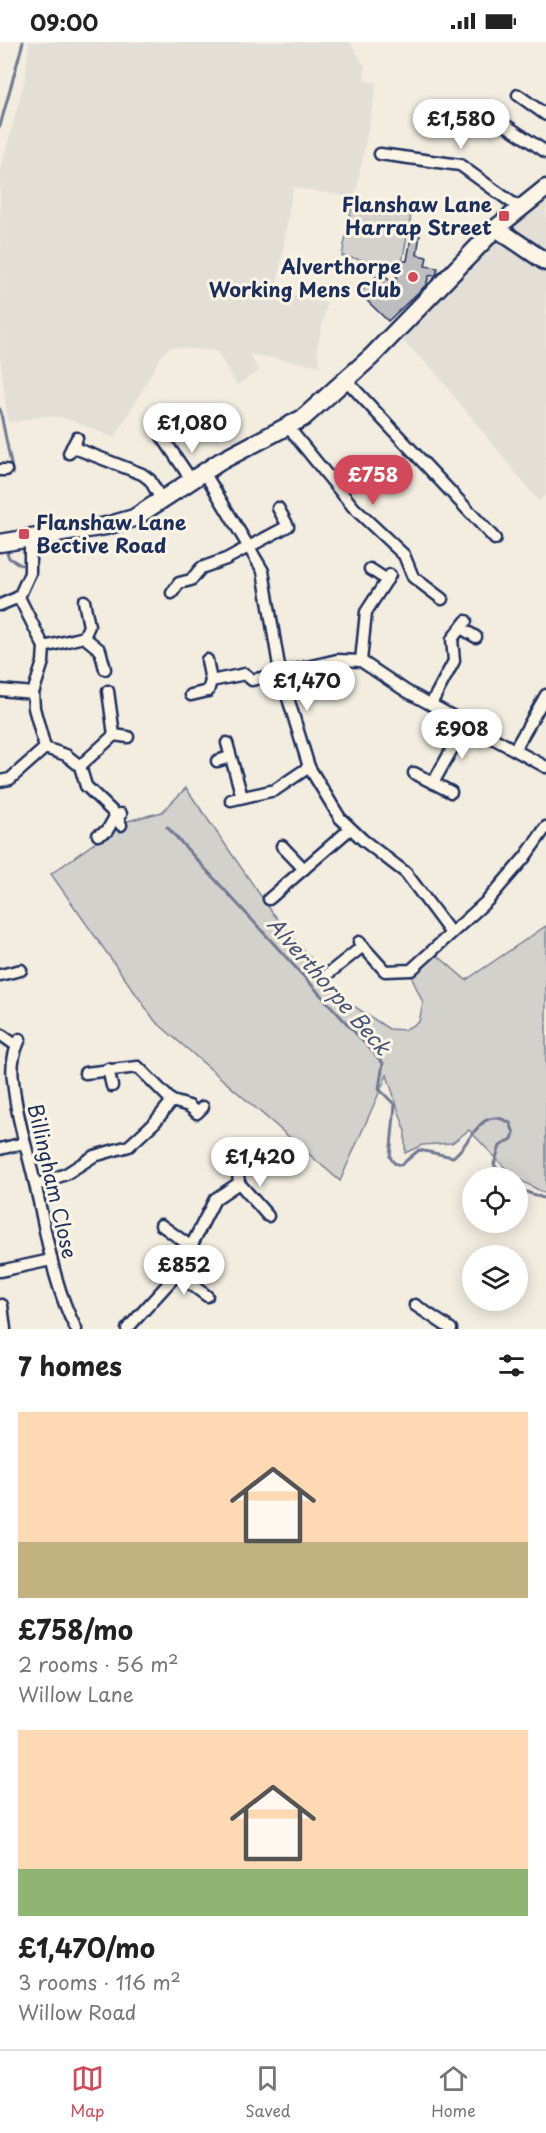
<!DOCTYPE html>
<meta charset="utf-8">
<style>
:root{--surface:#fff;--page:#f6f6f6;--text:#222;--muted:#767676;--line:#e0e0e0;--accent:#d1495b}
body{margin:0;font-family:"Playpen Sans",sans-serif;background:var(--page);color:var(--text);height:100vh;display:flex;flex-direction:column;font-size:22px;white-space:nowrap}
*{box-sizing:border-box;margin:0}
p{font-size:20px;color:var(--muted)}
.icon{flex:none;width:33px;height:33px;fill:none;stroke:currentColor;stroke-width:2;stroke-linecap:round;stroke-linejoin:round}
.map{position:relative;height:1287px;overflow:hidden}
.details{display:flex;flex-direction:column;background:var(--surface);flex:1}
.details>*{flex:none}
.controls{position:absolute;left:462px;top:1125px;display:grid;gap:12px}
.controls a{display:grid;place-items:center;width:66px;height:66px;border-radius:50%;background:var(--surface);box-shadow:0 3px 15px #0003;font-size:30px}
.price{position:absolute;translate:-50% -51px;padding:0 14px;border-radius:21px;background:#fff;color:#222;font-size:20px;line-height:39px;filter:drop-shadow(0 2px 3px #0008)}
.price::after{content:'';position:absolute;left:50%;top:36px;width:18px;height:14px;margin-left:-9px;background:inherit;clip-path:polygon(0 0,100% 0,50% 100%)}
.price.on{background:var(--accent);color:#fff}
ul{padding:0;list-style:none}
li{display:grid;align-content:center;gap:12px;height:318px;padding:0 18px}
li span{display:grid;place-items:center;height:186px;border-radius:0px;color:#555}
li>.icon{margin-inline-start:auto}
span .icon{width:108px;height:108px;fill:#fffc;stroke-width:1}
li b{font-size:26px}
h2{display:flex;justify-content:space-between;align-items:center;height:72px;padding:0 18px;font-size:26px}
.status{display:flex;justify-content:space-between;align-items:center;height:42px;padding:0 30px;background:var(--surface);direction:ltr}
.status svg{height:16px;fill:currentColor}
.tab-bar{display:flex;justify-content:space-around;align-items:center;height:84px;border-top:2px solid var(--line);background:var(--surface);font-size:16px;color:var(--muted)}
.tab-bar a{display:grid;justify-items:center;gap:3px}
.tab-bar .on{color:var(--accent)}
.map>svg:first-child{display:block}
</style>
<div class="status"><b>09:00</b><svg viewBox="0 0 49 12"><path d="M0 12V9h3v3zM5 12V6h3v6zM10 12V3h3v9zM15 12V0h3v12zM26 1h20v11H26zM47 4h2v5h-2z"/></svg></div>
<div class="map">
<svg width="546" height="1287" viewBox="0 0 546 1287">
<rect width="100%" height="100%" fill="#f3ede0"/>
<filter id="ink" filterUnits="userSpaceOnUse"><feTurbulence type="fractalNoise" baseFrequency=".0167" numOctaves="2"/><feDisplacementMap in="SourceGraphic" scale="12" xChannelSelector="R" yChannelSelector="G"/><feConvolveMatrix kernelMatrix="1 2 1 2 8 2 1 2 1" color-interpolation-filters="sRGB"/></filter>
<g filter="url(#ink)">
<g fill="#e3dfd6">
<polygon points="29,0 350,0 365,25 364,38 377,41 355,156 293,145 276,251 327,261 317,307 320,324 249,312 259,329 237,343 216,309 170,305 162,313 115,396 65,376 46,374 8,381 0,314 0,130 26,33"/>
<polygon points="546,146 546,452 539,460 434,329 395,292"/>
</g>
<g fill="#d3d1cc" stroke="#778095" stroke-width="1.5">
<polygon points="352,163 411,174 401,225 342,214"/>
<polygon points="186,746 272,870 346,959 389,987 404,988 419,980 423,961 412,936 437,913 466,938 546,884 546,1152 514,1135 469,1088 452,1101 422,1103 405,1111 405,1088 387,1033 340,1139 155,979 51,832 124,780 162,770"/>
</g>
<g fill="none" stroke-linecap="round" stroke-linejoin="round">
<g stroke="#707a91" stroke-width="3">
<polyline points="0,84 23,0"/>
<polyline points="0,367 13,432"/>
<polyline points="7,510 9,516 21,523"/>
<path d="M167,785L383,1021L379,1047L395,1063L390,1115L394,1121L401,1123L419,1108L453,1115C472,1101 480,1062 510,1081L514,1091L512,1097L500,1104L494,1122L502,1136"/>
<polyline points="518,1147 546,1157"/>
</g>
</g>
<polygon fill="#bebec0" stroke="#1b2f5e" stroke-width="1.5" points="412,190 420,192 417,213 427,215 425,224 438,226 436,233 429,234 426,243 388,279 359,251 381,230 395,244 398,226 402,226 403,219 407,219"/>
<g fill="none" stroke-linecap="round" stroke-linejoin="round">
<g stroke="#1b2f5e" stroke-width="15">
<g id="street">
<polyline points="518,53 546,73"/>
<polyline points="486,70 546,110"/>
<polyline points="380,112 460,123 518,165"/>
<polyline points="346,338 495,497"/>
<polyline points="175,383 161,393 192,439"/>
<polyline points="288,385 354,466 404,513 413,535 442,557"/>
<polyline points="72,405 142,432 150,438 162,459"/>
<polyline points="69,411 77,396"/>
<polyline points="0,428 6,428"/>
<polyline points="204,430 263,529 280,630 309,725 340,776 363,798 406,831 450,890"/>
<polyline points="30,495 30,531 19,555 44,605 43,620 33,651 34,666 45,706 66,713 80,724 86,744 116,773 121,783"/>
<polyline points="370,527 387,538"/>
<polyline points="172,551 179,541 191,538 201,526 226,517 288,484 278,466"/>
<polyline points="0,563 19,555"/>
<polyline points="461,586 476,595"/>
<polyline points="84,595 100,608 105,627"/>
<polyline points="44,605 84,595 89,584 84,559"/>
<polyline points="207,618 211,639"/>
<polyline points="361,619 366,570 390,533"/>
<polyline points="0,648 33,651"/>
<polyline points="191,653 208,649 211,639 245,632 252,638 337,618 361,619 406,649 546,725"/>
<polyline points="431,662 454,619 452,597 466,579"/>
<polyline points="114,693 128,695"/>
<polyline points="227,701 242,755"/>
<polyline points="515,707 546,653"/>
<polyline points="217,719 230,715"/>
<polyline points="80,724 114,693 108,649"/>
<polyline points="414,731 451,750"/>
<polyline points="0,739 10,737 45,706"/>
<polyline points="433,741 466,682"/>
<polyline points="231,758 275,748 309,725"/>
<polyline points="98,793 107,789 116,773 121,772"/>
<polyline points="282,804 304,827"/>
<polyline points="269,857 350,787"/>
<polyline points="359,900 385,929 411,928 488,858 525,815 546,785"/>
<polyline points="329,931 363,904"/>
<polyline points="0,933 21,928"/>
<polyline points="0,992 17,1004"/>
<path d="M20,997C14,1009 11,1024 13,1038C16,1074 28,1110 36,1146C47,1194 53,1243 76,1287"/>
<polyline points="108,1027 112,1044"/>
<polyline points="85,1031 138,1025 172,1059 189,1064 197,1071 203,1065"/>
<polyline points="0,1107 24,1101"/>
<polyline points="237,1122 239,1141 268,1174"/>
<polyline points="36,1143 66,1132 94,1114 129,1104 155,1080 172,1059"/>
<polyline points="161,1183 193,1206"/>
<polyline points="0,1229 51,1218"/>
<polyline points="177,1232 207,1254"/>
<polyline points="2,1263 5,1287"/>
<polyline points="415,1263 451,1287"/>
<polyline points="127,1287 177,1232 215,1157 239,1141"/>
</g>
</g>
<g stroke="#1b2f5e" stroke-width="21">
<g id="secondary">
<polyline points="496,186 546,220"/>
<polyline points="0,501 106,484 134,476 221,419 303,376 371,315 496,186 546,146"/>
</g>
</g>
<use href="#street" stroke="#fcf5e5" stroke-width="10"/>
<use href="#secondary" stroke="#fcf5e5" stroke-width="16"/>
</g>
</g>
<g fill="#d1495b" stroke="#fcf5e5" stroke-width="2">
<rect x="498" y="168" width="12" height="12" rx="3"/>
<circle cx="413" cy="235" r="6"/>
<rect x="18" y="486" width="12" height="12" rx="3"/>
</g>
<g text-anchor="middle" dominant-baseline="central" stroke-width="6" stroke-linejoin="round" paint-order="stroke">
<g font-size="20" font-weight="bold" fill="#1b2f5e" stroke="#fcf5e5" text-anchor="end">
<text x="492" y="162">Flanshaw Lane<tspan x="492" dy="23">Harrap Street</tspan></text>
<text x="401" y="224">Alverthorpe<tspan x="401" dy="23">Working Mens Club</tspan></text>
<text x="36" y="480" text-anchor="start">Flanshaw Lane<tspan x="36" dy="23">Bective Road</tspan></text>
</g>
<g font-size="20" fill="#1b2f5e" stroke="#fcf5e5">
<text transform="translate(53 1139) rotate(77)">Billingham Close</text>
</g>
<g font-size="21" font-style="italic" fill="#465478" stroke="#fcf5e5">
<text transform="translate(330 943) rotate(49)">Alverthorpe Beck</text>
</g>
</g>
</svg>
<div class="controls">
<a><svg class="icon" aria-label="locate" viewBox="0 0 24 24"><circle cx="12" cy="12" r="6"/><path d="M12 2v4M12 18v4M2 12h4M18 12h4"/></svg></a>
<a><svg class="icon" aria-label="layers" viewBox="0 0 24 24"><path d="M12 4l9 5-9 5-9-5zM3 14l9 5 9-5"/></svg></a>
</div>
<b class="price" style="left:461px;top:108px">£1,580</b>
<b class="price" style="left:192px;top:412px">£1,080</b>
<b class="price on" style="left:373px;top:464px">£758</b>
<b class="price" style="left:307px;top:670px">£1,470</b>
<b class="price" style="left:462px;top:718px">£908</b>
<b class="price" style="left:260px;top:1146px">£1,420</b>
<b class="price" style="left:184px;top:1254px">£852</b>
</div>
<section class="details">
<h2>7 homes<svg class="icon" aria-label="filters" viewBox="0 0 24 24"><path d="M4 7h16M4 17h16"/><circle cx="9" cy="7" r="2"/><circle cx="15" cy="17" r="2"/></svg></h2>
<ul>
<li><span style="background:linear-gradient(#ffd9b3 70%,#c2b280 0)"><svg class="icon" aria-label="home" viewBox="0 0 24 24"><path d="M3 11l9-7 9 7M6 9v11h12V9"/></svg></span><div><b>£758/mo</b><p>2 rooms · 56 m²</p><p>Willow Lane</p></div></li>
<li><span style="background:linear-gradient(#ffd9b3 75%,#8fb573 0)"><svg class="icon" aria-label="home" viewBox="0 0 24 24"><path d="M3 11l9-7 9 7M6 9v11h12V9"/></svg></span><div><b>£1,470/mo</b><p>3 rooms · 116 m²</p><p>Willow Road</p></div></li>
</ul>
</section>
<nav class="tab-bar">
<a class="on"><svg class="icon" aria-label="map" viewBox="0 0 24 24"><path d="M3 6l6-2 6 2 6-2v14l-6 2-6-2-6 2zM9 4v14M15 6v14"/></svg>Map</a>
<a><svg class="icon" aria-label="saved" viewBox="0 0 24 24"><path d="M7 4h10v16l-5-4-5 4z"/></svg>Saved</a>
<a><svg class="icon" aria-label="home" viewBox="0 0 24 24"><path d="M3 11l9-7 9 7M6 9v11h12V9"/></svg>Home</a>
</nav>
